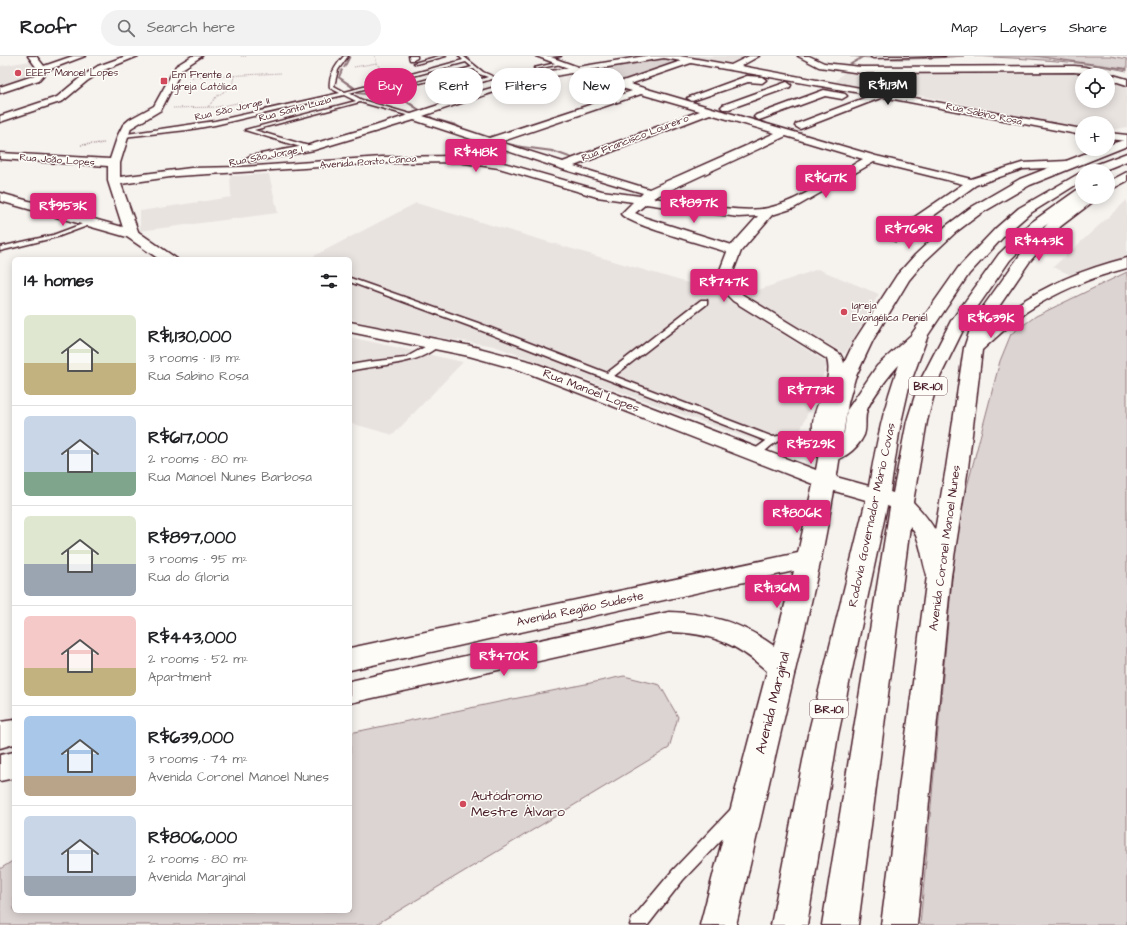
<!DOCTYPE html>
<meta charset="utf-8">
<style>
:root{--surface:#fff;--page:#f2f2f2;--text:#202124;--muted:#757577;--line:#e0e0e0;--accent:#db2777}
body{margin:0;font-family:"Architects Daughter",sans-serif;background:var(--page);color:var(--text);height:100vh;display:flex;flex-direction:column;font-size:15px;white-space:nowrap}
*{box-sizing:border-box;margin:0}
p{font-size:13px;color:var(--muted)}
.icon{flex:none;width:22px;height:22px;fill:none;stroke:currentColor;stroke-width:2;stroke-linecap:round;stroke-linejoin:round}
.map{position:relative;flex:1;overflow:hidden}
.side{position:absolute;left:12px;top:201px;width:340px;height:656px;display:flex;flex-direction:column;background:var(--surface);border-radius:6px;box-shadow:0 2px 10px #0003}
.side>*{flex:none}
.top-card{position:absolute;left:364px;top:12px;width:380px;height:36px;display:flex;gap:8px}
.tools{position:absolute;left:1075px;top:12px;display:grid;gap:8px}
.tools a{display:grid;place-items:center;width:40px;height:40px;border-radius:50%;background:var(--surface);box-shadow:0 2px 10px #0003;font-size:20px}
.price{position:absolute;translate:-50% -34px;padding:0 9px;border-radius:4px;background:var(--accent);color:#fff;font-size:13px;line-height:26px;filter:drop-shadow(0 1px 2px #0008)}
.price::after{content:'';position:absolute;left:50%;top:24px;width:12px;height:9px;margin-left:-6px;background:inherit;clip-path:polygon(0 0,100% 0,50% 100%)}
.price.active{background:#222;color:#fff}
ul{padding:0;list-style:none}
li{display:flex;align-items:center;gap:12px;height:100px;padding:0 12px}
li+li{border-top:1px solid var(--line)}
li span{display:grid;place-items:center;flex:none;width:112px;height:80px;border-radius:6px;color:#555}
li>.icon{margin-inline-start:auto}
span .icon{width:48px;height:48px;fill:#fffc;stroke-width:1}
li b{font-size:17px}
h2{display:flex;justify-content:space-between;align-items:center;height:48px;padding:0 12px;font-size:17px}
.pill{padding:0 14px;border-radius:18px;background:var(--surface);box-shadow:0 2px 10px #0003;font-size:14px;line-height:36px}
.pill.active{background:var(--accent);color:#fff}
header{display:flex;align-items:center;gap:24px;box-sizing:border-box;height:56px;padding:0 20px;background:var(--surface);border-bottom:1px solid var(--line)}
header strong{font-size:19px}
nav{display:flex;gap:22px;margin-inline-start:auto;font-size:14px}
.search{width:280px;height:36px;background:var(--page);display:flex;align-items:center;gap:10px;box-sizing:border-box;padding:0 14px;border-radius:22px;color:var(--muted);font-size:15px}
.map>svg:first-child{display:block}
</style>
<header>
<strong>Roofr</strong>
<div class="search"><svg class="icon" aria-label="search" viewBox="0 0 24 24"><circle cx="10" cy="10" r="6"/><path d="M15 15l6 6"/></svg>Search here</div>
<nav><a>Map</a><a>Layers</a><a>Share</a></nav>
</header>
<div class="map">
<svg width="1127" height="869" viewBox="0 0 1127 869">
<rect width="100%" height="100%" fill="#f6f3ef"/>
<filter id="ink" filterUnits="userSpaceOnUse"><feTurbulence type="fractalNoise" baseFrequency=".025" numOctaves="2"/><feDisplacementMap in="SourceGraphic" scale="8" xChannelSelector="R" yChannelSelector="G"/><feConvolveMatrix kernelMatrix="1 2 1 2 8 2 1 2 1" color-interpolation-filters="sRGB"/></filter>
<g filter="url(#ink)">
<g fill="#e9e3e0">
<polygon points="679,0 748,0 730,9"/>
<polygon points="30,5 37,16 35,18 0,31 0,10"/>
<polygon points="846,14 913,18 1082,17 1090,19 1082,19 1082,45 1108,45 1108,24 1127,30 1127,71 1108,75 1108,67 1082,67 1082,72 916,39 834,27"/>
<polygon points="269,118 278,157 140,175 140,155 231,141 230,120"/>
<polygon points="1127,144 1127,201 1106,206 1073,220 1053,211"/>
<polygon points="416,147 712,234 828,307 791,398 494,290 397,275 350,263 350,203 308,203"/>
<polygon points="818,213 879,238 845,298 744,239"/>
<polygon points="350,281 463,306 393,379 350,367"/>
</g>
<g fill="#dcd4d2" stroke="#937a7e">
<path d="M850,0H964C926,3 888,5 850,0Z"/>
<path d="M974,0H1110L1127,3V15C1076,4 1026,3 974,0Z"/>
<polygon points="663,2 682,4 683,6 620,26 578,14"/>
<polygon points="1127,216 1127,869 920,869 957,469 1000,305 1011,278 1036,260"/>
<polygon points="624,620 660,629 678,661 669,692 375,869 0,869 0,813 14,804 14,855 350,855 350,677"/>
</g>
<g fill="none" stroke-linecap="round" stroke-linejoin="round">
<g fill="#8e7378" fill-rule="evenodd">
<polygon points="349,0 351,0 345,12 343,12"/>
<polygon points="863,0 866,0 851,9 849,8"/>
<polygon points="1032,0 1038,0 1127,12 1127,14"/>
<polygon points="341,13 343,14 340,21 355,31 355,33 353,33 338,22"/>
<polygon points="357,36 401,40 424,56 422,57 399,42 356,38"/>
<polygon points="429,59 434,62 456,68 470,77 467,78 454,70 432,64 428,60"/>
<polygon points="504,86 522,90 553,94 575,102 572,103 552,96 522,92 503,88 502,87"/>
</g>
<g stroke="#4a1f2b" stroke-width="3">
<g id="lane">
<path d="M344,0H348L338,14L334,30L345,36L463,4L459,0H463L483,16L512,29L508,30L492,23L447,36V34L488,21L479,18L474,13L420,27L418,26L472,11L466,6L349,37L362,44L417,60V62L360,46L254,74L312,91V93L310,94L245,74L356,45L344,39L215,69L187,74L123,81L120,79L215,65L340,37L330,32C328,20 336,9 344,0Z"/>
<polygon points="439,0 446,0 416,8 414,7"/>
<polygon points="543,0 561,0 544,2 542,1"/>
<polygon points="872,0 945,0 873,2 871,1"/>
<polygon points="560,6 561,8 536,13 534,12"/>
<polygon points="93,164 96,166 95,167 57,181 0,195 0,191 53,179"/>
<path d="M350,222L478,267L607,317L701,244H707V248L614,320L773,381C788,377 826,383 836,394L831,397C815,393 795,379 777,386C768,390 761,403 751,400L749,398L751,396L766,385L472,271L350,226Z"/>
<path d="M432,287H435L439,289C419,310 377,308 350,315V309L368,306L405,302Z"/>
<polygon points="736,751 741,753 743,758 741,763 683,824 648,869 630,869 632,863 673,814 731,753"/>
</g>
</g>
<g stroke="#4a1f2b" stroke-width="3">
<g id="street">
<polygon points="28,0 36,0 44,10 73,0 85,0 48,14 39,24 0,37 0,31 33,20 39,15"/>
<polygon points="126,0 138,0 104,14 87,25 63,45 0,66 0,60 57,41 81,21 98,10"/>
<path d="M192,0H202L182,13L161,54L131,72L120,107V121L191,112L242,111L382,101L457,100L500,106L602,135L640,140L643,137L559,112L414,64L314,94L250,106L245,103L250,100L309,89L375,70L481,35L551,15L568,12L536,0H548L578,11L645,0H680L731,9L749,0H759L741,10L1082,73V79L883,41L800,73L795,70L796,68L872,39L691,7L630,28L876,100L971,123L1022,107L1068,105L1074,108L1068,111L1023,113L976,129L900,184L895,185L888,181L890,178L963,128L874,106L794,152L772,159L741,195L729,226L743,239L840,298C844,304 845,310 845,317L832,369L833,380L840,391L838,395L831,397L824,395C821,390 816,385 814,379C807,354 835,329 827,303L733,245L715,227L727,196C710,190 629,169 621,158L633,146L597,141L499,112L457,106L382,107L177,120L121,128L139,178L132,182L125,178L108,125V110L0,103V97L110,103L118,79L123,69L130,63L154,50L176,10ZM664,2L681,5L620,26L583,15ZM571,17L632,35L489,82L423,60C471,44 521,25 571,17ZM641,38L700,55L563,106L500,86ZM710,58L775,77L649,133L574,110ZM786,80L863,103C835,119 800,145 768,152C740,158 683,146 653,142ZM646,148L738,161L758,160L732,189L646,162L635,157Z"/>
<polygon points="409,0 417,0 417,2 413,4 410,4"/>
<polygon points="798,0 809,0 824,7 861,11 1074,10 1085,11 1127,23 1127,29 1108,23 1108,19 1074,16 861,17 819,11"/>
<polygon points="747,20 762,21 766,24 762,27 748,26 692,45 687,42"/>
<polygon points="787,26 791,29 790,31 729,53 723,53 721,51 723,49"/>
<polygon points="824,34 845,38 847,40 842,43 825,40 762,63 759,64 754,61 756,59"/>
<polygon points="1108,77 1127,79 1127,85 1108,83"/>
</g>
</g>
<g stroke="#4a1f2b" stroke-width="3">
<g id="secondary">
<path d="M1127,83V90L1030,129L980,158L956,176L925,205L909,224L873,284L855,322L848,347L836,425L821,503L736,869H700L767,615C736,587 711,577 669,576L350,647V625L669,556C708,557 743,567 774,590L794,515L350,614V592L798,497L813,428L520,314L469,300L350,276V266L471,290L532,306L816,414L828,347L837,322L855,284L897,219L915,199L946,170L970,152L1020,123L1097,93H1108V89Z"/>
<polygon points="1127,116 1127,125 1108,135 1108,126"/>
<polygon points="0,137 137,175 177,203 159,203 127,181 0,145"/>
<path d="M1083,141H1099L1061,170L1030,205L989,265L988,271C1028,236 1076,215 1127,202V212C1092,221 1056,236 1026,256C1010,268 997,281 982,294L968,412L951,520L917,869H881L927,520L946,412L964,292L973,265L1020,199L1051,164Z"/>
<polygon points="14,664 14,688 0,692 0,666"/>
<polygon points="14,696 14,722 0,725 0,699"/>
</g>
</g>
<g stroke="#4a1f2b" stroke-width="3">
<g id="primary">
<polygon points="1127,97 1127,105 1102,115 1085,115 1087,112"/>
<path d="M1082,116V125L1029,158L1006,178L969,218L928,279L909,331L900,371L890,436L893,437L907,365L919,327L951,265L999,198L1032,166L1077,134L1082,133V141H1085L1042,172L1010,204L967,266L937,327L927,365L913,446C939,473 941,485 951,520L948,526L939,529L930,526C921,509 923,485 910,470L858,869H822L890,451L887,450L838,679L807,869H771L808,679L866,444L817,430L814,425L817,420L825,418L869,430C876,389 884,348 899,309C890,318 871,343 867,354C864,362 867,371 864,379C857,394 839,408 823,404L820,399L823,394L835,389L844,377L847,354L877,310L911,279L958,212L996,172L1019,152Z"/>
</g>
</g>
<g stroke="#4a1f2b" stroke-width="1" stroke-dasharray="0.5 1.5" stroke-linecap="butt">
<polyline points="241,0 247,0"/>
<polyline points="375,0 377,7 384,15"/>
<polyline points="354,11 377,7"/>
<polyline points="188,22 281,17"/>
<polyline points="208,51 216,41 232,30 234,20"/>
<polyline points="173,52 217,51 242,46"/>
</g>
<polyline stroke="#4a1f2b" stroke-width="1.5" stroke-dasharray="0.5 1.5" stroke-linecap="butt" points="81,89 104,87"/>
<use href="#lane" fill="#fdfcf7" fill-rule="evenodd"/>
<use href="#street" fill="#fdfcf7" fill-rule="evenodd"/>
<use href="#secondary" fill="#fdfcf7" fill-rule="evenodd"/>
<use href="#primary" fill="#fdfcf7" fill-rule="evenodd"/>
</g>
</g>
<g fill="#d1495b" stroke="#fdfcf7" stroke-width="1.5">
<circle cx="18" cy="17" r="4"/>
<rect x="160" y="21" width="8" height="8" rx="2"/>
<circle cx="844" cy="256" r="4"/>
<circle cx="463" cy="748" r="4"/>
</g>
<g text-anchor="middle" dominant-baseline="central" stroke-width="3" stroke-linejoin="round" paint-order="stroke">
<g font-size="10" fill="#4a1f2b" stroke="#fdfcf7" text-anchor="start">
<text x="26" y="17">EEEF Manoel Lopes</text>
<text x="172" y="19">Em Frente a<tspan x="172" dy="12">Igreja Católica</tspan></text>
<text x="852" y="250">Igreja<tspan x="852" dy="12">Evangélica Peniel</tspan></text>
</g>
<g font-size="10" fill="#4a1f2b" stroke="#fdfcf7">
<text transform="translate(232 53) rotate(-13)">Rua São Jorge II</text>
<text transform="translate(295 53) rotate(-15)">Rua Santa Luzia</text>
<text transform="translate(984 58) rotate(12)">Rua Sabino Rosa</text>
<text transform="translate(635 82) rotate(-21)">Rua Francisco Loureiro</text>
<text transform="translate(266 100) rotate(-11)">Rua São Jorge I</text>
<text transform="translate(57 104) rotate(4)">Rua João Lopes</text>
<text transform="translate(368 106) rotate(-4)">Avenida Porto Canoa</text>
</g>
<g fill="#fdfcf7" stroke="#806168" stroke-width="1">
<rect x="909" y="321" width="38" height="18" rx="3"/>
<rect x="810" y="644" width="38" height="18" rx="3"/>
</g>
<g font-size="11" font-weight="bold" fill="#4a1f2b">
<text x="928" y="330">BR-101</text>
<text x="829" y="653">BR-101</text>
</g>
<g font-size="12" fill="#4a1f2b" stroke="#fdfcf7">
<text transform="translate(591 335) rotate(21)">Rua Manoel Lopes</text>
<text transform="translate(872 459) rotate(-78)">Rodovia Governador Mário Covas</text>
<text transform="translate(945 492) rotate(-82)">Avenida Coronel Manoel Nunes</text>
<text transform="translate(580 553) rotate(-12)">Avenida Região Sudeste</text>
</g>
<g font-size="14" fill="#4a1f2b" stroke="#fdfcf7">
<text transform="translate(773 647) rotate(-76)">Avenida Marginal</text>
</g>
<g font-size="14" fill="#4a1f2b" stroke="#fdfcf7" text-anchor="start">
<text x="471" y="740">Autódromo<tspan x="471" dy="16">Mestre Álvaro</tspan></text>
</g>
</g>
</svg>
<div class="tools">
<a><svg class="icon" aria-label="locate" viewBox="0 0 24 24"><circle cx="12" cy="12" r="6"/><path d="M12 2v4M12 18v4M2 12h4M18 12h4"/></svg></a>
<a>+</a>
<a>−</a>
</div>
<b class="price active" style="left:888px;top:50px">R$1.13M</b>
<b class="price" style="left:476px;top:117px">R$418K</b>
<b class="price" style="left:826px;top:143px">R$617K</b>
<b class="price" style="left:694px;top:168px">R$897K</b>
<b class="price" style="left:63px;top:171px">R$953K</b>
<b class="price" style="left:909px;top:194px">R$769K</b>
<b class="price" style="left:1039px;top:206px">R$443K</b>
<b class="price" style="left:724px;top:247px">R$747K</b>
<b class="price" style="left:991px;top:283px">R$639K</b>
<b class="price" style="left:811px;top:355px">R$773K</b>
<b class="price" style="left:811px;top:409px">R$529K</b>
<b class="price" style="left:797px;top:478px">R$806K</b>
<b class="price" style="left:777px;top:553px">R$1.36M</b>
<b class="price" style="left:504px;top:621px">R$470K</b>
<div class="top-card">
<a class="pill active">Buy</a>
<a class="pill">Rent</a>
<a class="pill">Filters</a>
<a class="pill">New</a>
</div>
<section class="side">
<h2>14 homes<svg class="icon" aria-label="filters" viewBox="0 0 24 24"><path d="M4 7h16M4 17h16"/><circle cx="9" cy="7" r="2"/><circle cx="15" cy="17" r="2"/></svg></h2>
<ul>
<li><span style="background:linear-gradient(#dfe7d0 60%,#c2b280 0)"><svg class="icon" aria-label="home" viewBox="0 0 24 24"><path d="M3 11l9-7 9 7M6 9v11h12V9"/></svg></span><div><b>R$1,130,000</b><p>3 rooms · 113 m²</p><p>Rua Sabino Rosa</p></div></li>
<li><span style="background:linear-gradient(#c9d6e8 70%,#7fa58c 0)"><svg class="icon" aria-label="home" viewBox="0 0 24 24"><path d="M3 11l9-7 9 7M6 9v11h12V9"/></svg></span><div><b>R$617,000</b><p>2 rooms · 80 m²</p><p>Rua Manoel Nunes Barbosa</p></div></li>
<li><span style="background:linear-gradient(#dfe7d0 60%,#9aa5b1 0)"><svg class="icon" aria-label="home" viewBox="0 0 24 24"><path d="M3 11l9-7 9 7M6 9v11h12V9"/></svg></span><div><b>R$897,000</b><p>3 rooms · 95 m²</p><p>Rua do Gloria</p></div></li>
<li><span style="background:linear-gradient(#f6c9c9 65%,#c2b280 0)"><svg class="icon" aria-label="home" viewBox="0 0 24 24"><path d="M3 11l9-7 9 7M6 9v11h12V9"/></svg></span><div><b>R$443,000</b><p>2 rooms · 52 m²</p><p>Apartment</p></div></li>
<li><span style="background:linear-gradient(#a9c7e8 75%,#b9a48a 0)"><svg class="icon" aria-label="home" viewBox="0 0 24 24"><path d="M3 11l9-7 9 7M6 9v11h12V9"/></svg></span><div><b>R$639,000</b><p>3 rooms · 74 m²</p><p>Avenida Coronel Manoel Nunes</p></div></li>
<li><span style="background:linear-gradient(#c9d6e8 75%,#9aa5b1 0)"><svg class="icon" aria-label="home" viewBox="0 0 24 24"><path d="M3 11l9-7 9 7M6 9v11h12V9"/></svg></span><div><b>R$806,000</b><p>2 rooms · 80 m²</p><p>Avenida Marginal</p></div></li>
</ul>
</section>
</div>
